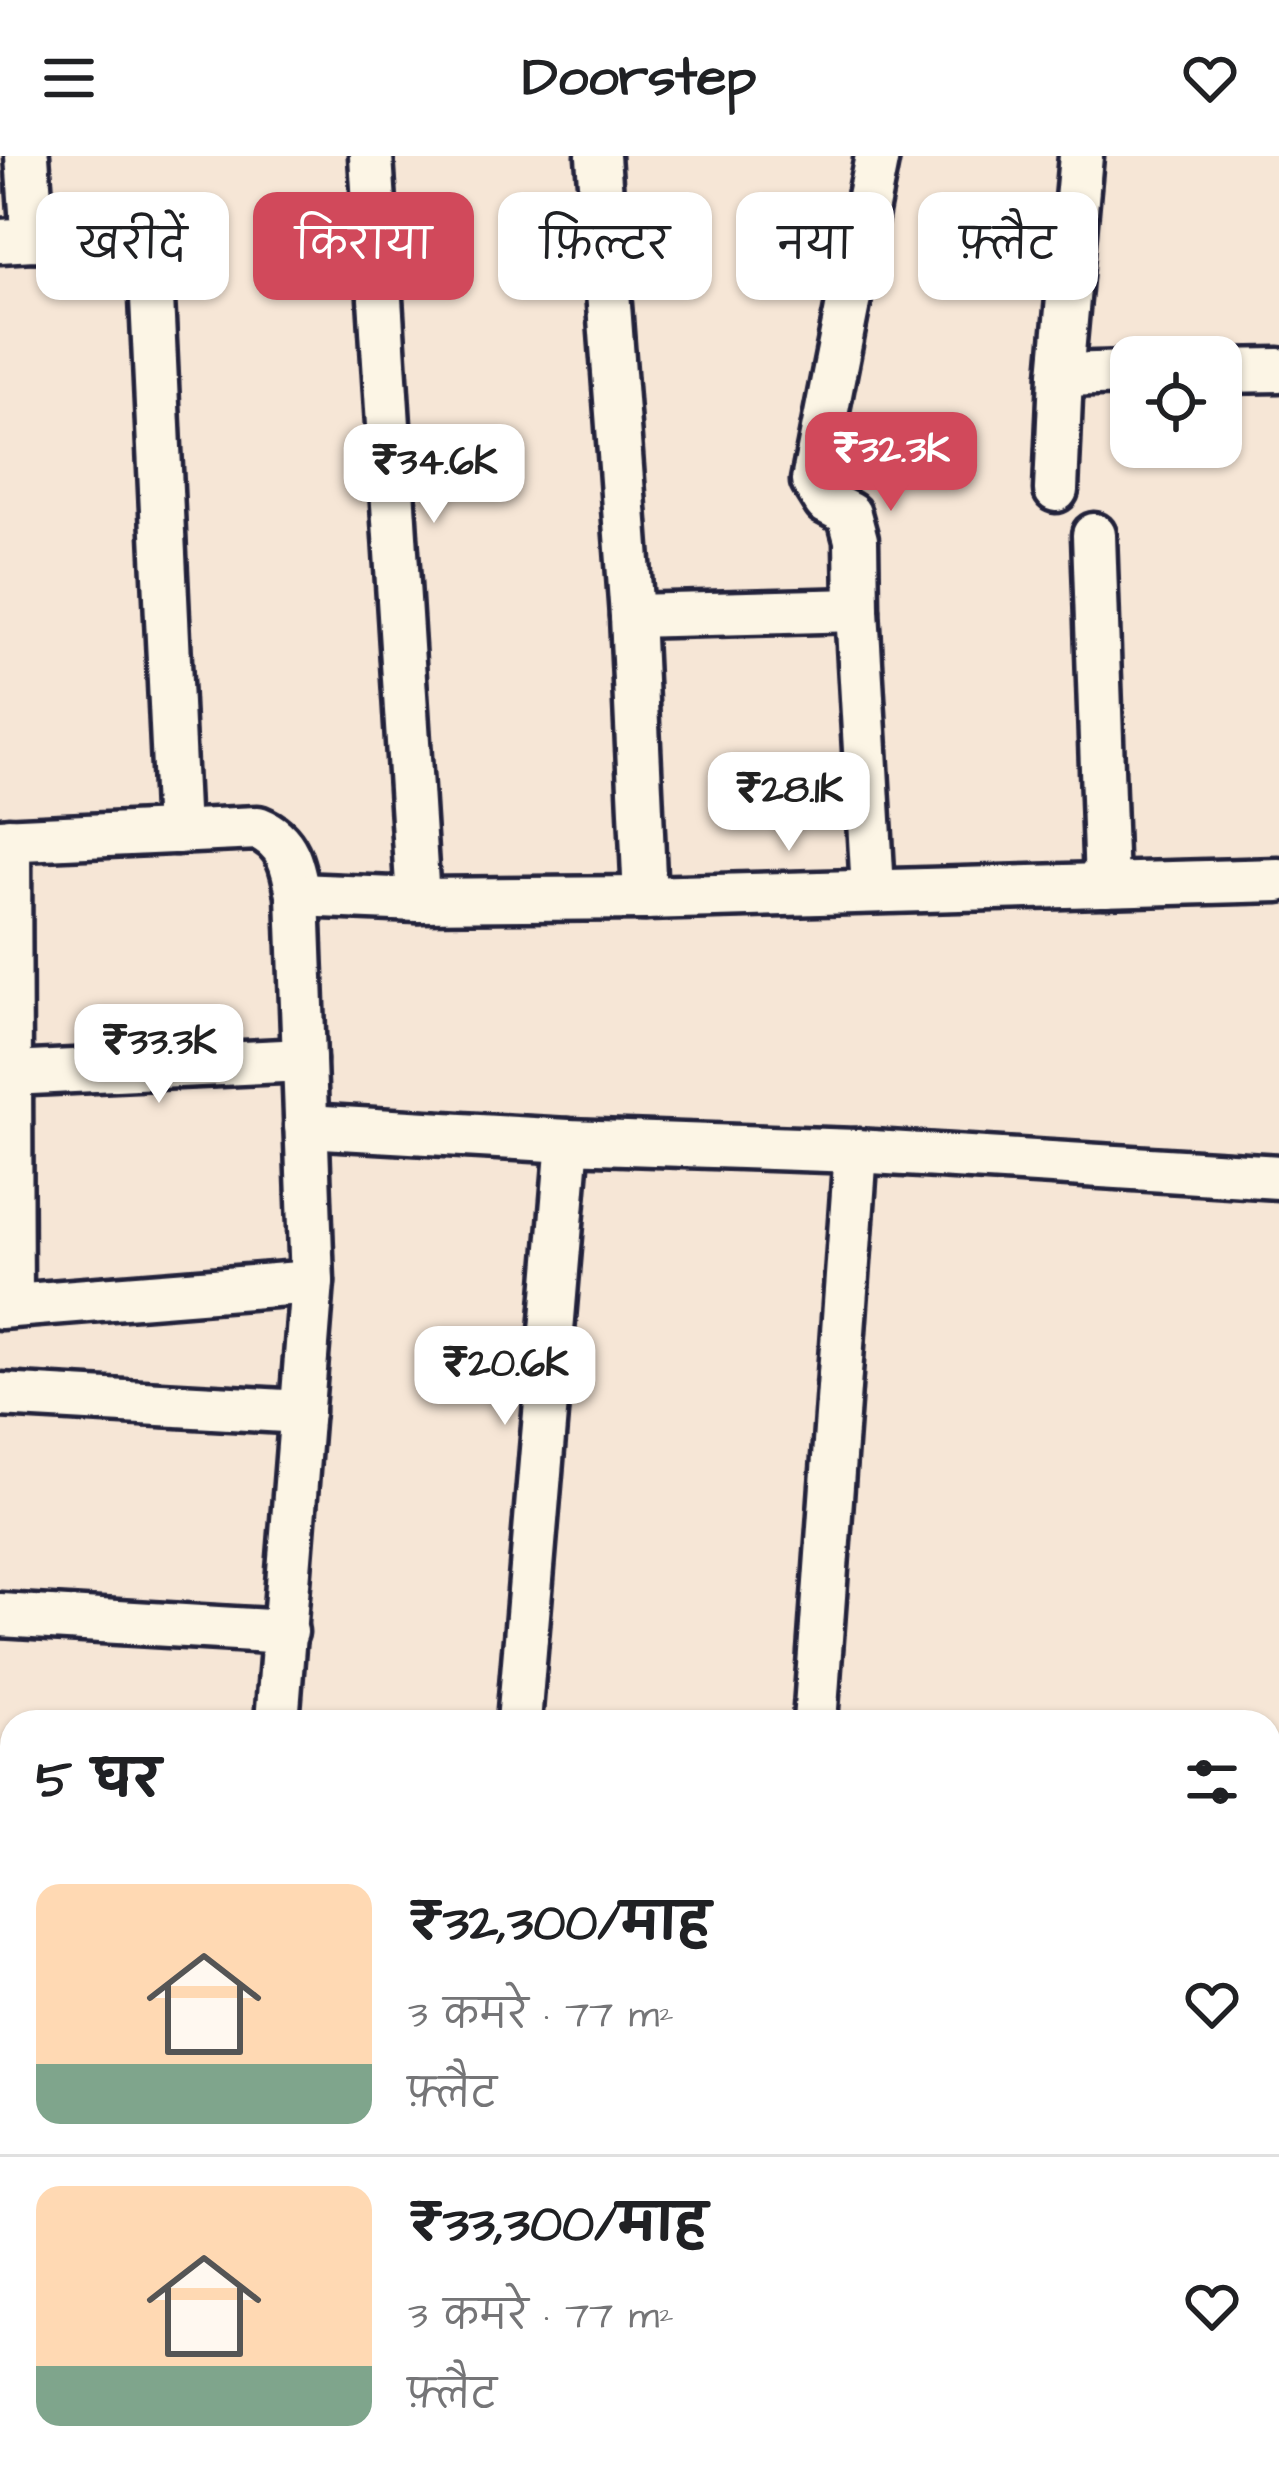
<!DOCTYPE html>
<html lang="hi">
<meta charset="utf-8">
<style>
:root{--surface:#fff;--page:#f6f6f6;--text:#202124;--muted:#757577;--line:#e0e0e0;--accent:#d1495b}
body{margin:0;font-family:"Architects Daughter","Playpen Sans Deva",sans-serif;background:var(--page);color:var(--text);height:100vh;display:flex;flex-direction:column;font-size:45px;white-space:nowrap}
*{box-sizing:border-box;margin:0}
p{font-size:39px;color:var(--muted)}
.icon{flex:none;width:66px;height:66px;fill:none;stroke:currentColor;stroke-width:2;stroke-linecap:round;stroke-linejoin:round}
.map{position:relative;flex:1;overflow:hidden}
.side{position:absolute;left:0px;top:1554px;width:1281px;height:771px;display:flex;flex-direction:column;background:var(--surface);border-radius:36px 36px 0 0;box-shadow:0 3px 9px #0004}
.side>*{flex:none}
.banner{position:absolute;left:36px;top:36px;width:1209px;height:108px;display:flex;gap:24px}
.tools{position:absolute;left:1110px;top:180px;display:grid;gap:24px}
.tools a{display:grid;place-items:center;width:132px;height:132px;border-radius:24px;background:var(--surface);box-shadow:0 3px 9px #0004;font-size:60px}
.price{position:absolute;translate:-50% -102px;padding:0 27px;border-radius:24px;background:#fff;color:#222;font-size:39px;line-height:78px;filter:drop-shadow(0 3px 6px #0008)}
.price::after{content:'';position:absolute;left:50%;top:72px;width:36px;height:27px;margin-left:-18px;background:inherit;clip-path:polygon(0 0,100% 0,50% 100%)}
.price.selected{background:var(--accent);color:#fff}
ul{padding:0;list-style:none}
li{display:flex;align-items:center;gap:36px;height:300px;padding:0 36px}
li+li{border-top:3px solid var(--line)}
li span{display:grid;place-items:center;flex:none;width:336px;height:240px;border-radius:24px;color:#555}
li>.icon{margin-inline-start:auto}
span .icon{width:144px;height:144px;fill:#fffc;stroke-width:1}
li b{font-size:51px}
h2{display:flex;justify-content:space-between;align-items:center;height:144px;padding:0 36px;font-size:51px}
.chip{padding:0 42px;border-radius:24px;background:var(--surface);box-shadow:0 3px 9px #0004;font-size:42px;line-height:108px}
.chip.selected{background:var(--accent);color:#fff}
header{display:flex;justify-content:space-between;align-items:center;height:156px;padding:0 36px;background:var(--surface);font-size:54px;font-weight:700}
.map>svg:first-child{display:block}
</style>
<header><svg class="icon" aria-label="menu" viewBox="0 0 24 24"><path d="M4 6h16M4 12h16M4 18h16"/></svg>Doorstep<svg class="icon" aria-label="heart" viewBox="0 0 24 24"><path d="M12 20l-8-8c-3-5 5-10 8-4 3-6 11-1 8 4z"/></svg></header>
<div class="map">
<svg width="1279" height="2323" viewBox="0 0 1279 2323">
<rect width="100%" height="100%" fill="#f6e6d6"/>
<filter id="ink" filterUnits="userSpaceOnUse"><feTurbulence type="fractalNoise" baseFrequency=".00833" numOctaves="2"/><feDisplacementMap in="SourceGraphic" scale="24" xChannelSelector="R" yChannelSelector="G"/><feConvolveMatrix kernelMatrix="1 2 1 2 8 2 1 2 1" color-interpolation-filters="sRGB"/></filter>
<g filter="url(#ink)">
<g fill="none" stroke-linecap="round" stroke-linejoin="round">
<g stroke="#22223b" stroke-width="51">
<g id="minor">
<polyline points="27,0 33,83"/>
<polyline points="371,0 418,744"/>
<polyline points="598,0 632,460 645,742"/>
<polyline points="0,85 33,83 138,88 150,99 177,676"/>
<polyline points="1221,215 1279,214"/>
<polyline points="1061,219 1131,217"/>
<polyline points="1056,334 1061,219 1081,0"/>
<polyline points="1094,379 1106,729"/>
<polyline points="632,460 857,454"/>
<polyline points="9,683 11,1150"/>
<path d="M0,684L258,672C288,684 293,710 298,739L312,1126L277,1566"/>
<polyline points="873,734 857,454 856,384 849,358 826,346 813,325 877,0"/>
<polyline points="298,739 418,744 645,742 1279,724"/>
<polyline points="10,918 304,904"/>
<polyline points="306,970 568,985 856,995 1279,1021"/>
<polyline points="0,1151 312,1126"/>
<polyline points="0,1239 302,1256"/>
<polyline points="0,1459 286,1476"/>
<polyline points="519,1566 568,985"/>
<polyline points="815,1566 856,995"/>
<polyline points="0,1645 12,1646"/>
<polyline points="1269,1937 1277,1797"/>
<polyline points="1269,2250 1279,2250"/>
<polyline points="70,2323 71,2313"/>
<polyline points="296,2323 297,2313"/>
<polyline points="465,2323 465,2313"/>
<polyline points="1016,2323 1017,2313"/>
</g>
</g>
<polyline stroke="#22223b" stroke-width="6" stroke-dasharray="3 9" stroke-linecap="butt" points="1275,2210 1271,2206 1279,2096"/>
<use href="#minor" stroke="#fcf5e5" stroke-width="42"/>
</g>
</g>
</svg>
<div class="tools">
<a><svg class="icon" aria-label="locate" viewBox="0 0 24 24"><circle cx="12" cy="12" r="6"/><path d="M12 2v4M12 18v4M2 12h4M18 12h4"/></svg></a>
</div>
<b class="price selected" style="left:891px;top:358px">₹32.3K</b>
<b class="price" style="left:434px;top:370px">₹34.6K</b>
<b class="price" style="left:789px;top:698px">₹28.1K</b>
<b class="price" style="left:159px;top:950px">₹33.3K</b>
<b class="price" style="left:505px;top:1272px">₹20.6K</b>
<div class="banner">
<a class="chip">खरीदें</a>
<a class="chip selected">किराया</a>
<a class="chip">फ़िल्टर</a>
<a class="chip">नया</a>
<a class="chip">फ़्लैट</a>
</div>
<section class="side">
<h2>5 घर<svg class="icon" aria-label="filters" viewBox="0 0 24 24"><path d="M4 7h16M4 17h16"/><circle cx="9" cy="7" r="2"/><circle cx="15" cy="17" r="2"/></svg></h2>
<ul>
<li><span style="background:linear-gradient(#ffd9b3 75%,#7fa58c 0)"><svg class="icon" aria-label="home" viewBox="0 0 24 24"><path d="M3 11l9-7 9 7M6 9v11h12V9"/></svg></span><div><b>₹32,300/माह</b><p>3 कमरे · 77 m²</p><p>फ़्लैट</p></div><svg class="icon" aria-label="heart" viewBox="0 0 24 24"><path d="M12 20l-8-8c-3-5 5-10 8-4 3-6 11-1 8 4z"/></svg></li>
<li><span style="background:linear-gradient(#ffd9b3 75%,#7fa58c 0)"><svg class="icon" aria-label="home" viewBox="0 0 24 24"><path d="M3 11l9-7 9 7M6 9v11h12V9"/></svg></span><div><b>₹33,300/माह</b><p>3 कमरे · 77 m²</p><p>फ़्लैट</p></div><svg class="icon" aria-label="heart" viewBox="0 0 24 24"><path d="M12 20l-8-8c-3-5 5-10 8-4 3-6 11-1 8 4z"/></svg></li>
</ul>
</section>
</div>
